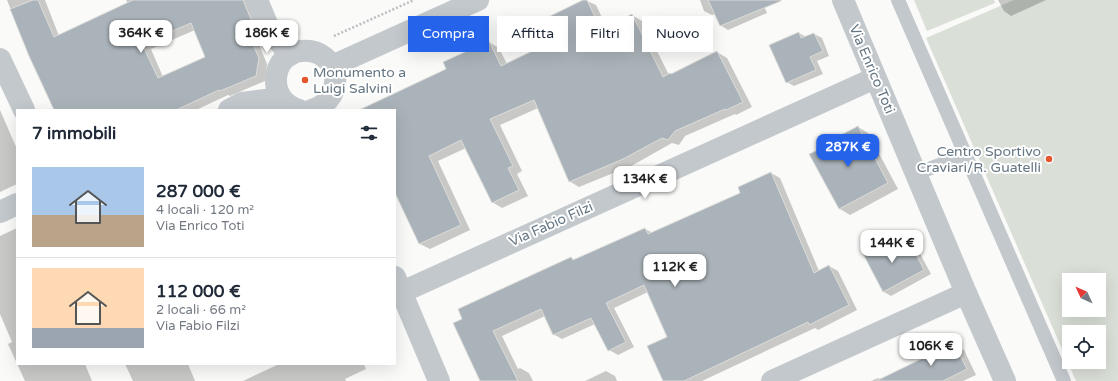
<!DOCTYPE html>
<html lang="it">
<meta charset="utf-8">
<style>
:root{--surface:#fff;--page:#f2f2f3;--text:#1f2937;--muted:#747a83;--line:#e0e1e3;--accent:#2563eb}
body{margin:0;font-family:"Varela Round",sans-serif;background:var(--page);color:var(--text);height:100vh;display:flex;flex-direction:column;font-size:15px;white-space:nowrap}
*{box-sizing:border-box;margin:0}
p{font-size:13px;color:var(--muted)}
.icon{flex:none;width:22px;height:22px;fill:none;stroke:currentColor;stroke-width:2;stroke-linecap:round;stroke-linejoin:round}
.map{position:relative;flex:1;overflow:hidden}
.panel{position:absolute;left:16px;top:109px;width:380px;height:256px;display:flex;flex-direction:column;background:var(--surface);border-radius:0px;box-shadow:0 4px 16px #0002}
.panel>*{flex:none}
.guide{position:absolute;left:408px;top:16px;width:380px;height:36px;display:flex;gap:8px}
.needle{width:26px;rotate:314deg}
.tools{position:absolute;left:1062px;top:273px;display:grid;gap:8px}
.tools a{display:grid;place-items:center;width:44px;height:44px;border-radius:0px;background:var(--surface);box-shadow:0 4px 16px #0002;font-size:20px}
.price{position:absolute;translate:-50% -34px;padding:0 9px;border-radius:8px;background:#fff;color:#222;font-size:13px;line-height:26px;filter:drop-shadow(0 1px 2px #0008)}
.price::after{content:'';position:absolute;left:50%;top:24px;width:12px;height:9px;margin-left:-6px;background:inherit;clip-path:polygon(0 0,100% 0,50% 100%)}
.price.current{background:var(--accent);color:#fff}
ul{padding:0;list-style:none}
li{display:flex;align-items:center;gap:12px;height:100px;padding:0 16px}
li+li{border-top:1px solid var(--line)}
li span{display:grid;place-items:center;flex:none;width:112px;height:80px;border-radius:0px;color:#555}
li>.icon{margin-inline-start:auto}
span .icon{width:48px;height:48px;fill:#fffc;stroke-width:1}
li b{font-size:17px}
h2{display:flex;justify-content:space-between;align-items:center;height:48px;padding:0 16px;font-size:17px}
.chip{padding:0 14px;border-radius:0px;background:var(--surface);box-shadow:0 4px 16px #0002;font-size:14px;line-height:36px}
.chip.current{background:var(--accent);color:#fff}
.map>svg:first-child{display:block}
</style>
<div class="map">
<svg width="1118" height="381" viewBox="0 0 1118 381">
<rect width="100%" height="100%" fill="#fafaf8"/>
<g fill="#dadfd7" fill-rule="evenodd">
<polygon points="914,0 994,0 995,3 927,31"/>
<path d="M1014,0H1118V381H1076L926,38ZM1069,280H1099V310H1069ZM1069,332H1099V362H1069Z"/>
</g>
<g fill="#0003" fill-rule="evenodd">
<path d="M7,0H45L59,36L128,4L126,0H249L261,29L254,32L267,64L265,81L230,96L228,95L196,110H55L29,56ZM195,30L206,58L163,77L151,49Z"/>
<polygon points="585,0 596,5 607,28 632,15 642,21 669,75 672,75 717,52 727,58 752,107 736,115 735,114 685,136 679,145 672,143 633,165 579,187 569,181 538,108 500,125 522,171 517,174 528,196 502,208 492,202 466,148 438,161 470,230 430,249 420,244 395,191 395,110 361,110 447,70 489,42 499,48 507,64 554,41"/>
<polygon points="700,0 763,0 762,1 767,13 728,30 720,25 715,14 712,15 704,11"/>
<polygon points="998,0 1046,0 1011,16 1004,11"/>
<polygon points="799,33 806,37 814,34 822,38 829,56 817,61 823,74 794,86 787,82"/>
<polygon points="0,110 17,149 17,184 0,192"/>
<polygon points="858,127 868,133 898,189 850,215 840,209 811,154"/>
<polygon points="771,173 780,178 819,271 829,266 838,271 857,310 818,330 815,328 702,381 664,381 668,337 648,292 614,308 634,347 618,355 609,350 595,324 562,339 553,334 545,316 502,336 518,369 520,368 529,373 533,381 482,381 454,324 571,258 575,260 645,229 653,233 742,193"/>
<polygon points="17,228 17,364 85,364 92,381 25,381 8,344 12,342 0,314 0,236"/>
<polygon points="883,239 890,244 896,254 911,246 918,250 931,274 891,296 884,292 862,250"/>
<polygon points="954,344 964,350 976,375 963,381 871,381 878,378 881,379"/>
<polygon points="125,364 188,364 195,381 133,381"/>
<polygon points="279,364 364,364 366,369 345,379 346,381 243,381"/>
<polygon points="606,371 615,376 617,381 585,381"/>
</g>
<g fill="#aab3b9" stroke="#dcdcda" fill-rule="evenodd">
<path d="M33,0H38L54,37L133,0H243L253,24L245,27L259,58L256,76L220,91L219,90L176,110H54L29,56L10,9ZM191,23L205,57L158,78L142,44Z"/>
<polygon points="583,0 587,0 601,30 632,14 663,77 670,73 671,74 717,51 743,102 726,110 725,109 675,131 668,140 662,138 623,159 569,182 534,100 490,119 513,166 508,168 519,190 492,203 461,140 429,156 461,225 419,244 395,193 395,110 359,110 446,69 443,62 489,41 501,66 553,41 542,20"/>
<polygon points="708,0 781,0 781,1 720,26"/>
<polygon points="799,32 801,38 814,33 823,51 810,57 816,70 786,83 769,45"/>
<polygon points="858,126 888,183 839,209 809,154 818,150 817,148"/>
<polygon points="771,172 814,273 829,265 849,305 809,325 808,322 684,381 663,381 647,346 667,337 644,285 606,303 626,342 608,351 591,318 553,335 541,309 493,331 518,381 480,381 453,323 462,319 458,309 571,257 573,260 645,228 648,234 740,193 738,187"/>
<polygon points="883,238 892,255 911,244 924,270 883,292 861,250"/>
<polygon points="954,343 967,369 943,381 876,381"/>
</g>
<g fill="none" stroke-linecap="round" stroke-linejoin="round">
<polyline stroke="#bbbfc2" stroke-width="2.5" stroke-dasharray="2 2" stroke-linecap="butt" points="334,36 414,0"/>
<g stroke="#c3c8cc" stroke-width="14">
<polyline points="898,0 1064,381"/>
<polyline points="915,174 966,155"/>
</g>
<g stroke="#c3c8cc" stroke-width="22">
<polyline points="843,0 966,293 1005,381"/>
<polyline points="0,59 24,110"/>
<polyline points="229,110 242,103 281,98"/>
<polyline points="0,212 17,204"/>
<polyline points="402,292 875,78"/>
<polyline points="772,381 966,293"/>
</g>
<g stroke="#c3c8cc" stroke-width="22">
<polyline points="257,0 270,31 290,55"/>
<polyline points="332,66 478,0"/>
<path d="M299,110C265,100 271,54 301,51C339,47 349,98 312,110"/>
<polyline points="395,277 439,381"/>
</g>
</g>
<g fill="#e4572e" stroke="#fff" stroke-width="1.5">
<circle cx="305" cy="80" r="4"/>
<circle cx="1049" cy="159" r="4"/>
</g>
<g text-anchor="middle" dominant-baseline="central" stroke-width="4" stroke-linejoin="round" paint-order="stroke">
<g font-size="14" fill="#657683" stroke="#fff">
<text transform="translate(872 69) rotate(67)">Via Enrico Toti</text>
<text transform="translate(551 224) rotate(-24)">Via Fabio Filzi</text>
</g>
<g font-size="14" fill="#657683" stroke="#fff" text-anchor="start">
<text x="313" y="72">Monumento a<tspan x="313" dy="16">Luigi Salvini</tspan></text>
<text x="1041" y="151" text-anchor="end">Centro Sportivo<tspan x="1041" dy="16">Craviari/R. Guatelli</tspan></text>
</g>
</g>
</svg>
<div class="tools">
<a><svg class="needle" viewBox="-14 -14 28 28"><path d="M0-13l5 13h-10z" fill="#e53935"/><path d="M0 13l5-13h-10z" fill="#747a83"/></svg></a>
<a><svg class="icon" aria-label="locate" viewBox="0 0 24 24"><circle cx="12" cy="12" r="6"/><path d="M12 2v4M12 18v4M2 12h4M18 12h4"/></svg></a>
</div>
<b class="price" style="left:141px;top:54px">364K €</b>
<b class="price" style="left:267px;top:54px">186K €</b>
<b class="price current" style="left:848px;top:168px">287K €</b>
<b class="price" style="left:645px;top:200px">134K €</b>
<b class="price" style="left:892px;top:264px">144K €</b>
<b class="price" style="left:675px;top:288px">112K €</b>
<b class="price" style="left:931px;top:367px">106K €</b>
<div class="guide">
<a class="chip current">Compra</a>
<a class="chip">Affitta</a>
<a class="chip">Filtri</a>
<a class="chip">Nuovo</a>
</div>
<section class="panel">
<h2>7 immobili<svg class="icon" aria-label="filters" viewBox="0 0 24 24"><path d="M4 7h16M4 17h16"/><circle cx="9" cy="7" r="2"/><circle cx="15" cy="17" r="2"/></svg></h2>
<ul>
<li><span style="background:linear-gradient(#a9c7e8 60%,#b9a48a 0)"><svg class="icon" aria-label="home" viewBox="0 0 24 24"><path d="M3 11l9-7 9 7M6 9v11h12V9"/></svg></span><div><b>287 000 €</b><p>4 locali · 120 m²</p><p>Via Enrico Toti</p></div></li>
<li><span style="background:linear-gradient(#ffd9b3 75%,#9aa5b1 0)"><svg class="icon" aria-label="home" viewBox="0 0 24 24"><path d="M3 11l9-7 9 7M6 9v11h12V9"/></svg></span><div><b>112 000 €</b><p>2 locali · 66 m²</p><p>Via Fabio Filzi</p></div></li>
</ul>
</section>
</div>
